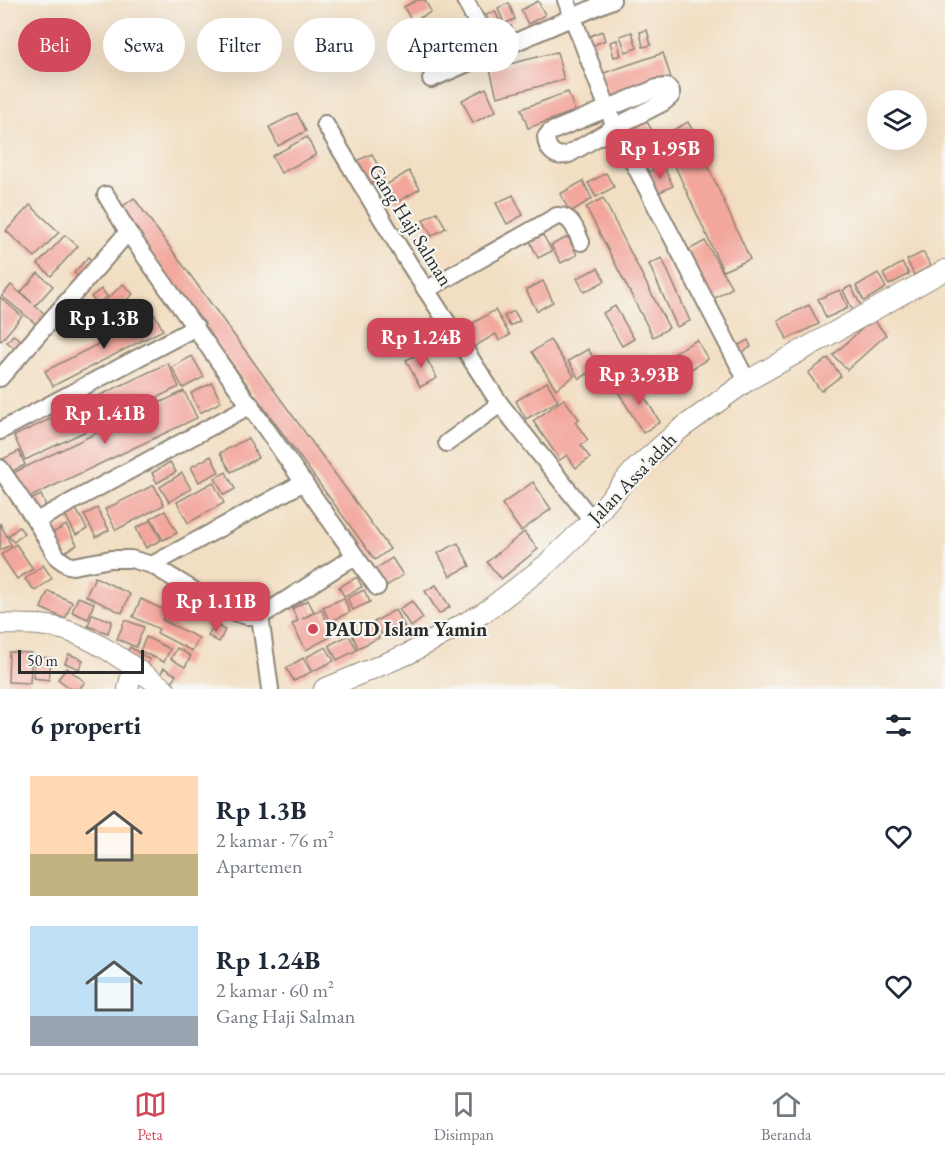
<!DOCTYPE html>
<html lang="id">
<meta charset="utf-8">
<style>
:root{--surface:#fff;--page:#f6f6f7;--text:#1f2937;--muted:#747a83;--line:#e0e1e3;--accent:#d1495b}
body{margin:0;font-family:"EB Garamond",serif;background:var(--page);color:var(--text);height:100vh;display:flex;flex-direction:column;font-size:22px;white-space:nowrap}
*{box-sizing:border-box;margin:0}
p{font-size:20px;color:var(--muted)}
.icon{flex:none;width:33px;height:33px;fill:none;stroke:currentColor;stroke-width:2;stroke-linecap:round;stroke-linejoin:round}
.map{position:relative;height:689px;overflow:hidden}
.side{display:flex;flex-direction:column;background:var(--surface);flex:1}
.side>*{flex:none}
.hud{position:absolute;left:18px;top:18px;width:600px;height:54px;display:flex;gap:12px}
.controls{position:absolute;left:867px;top:90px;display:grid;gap:12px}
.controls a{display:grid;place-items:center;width:60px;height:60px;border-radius:50%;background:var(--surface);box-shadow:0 6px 24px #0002;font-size:30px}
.scale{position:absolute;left:18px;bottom:15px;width:126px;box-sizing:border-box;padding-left:6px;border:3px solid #2b2b2b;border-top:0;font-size:16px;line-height:21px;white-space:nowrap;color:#2b2b2b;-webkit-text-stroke:4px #f6f6f2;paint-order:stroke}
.price{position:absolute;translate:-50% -51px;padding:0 14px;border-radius:12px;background:var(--accent);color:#fff;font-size:20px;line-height:39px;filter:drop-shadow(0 2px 3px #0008)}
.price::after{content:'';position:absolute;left:50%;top:36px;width:18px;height:14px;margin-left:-9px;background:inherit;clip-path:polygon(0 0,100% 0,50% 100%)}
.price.current{background:#222;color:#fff}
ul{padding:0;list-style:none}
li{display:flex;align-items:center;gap:18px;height:150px;padding:0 30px}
li span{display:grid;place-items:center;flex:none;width:168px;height:120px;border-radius:0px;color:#555}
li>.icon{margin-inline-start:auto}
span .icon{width:72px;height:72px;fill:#fffc;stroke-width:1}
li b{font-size:26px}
h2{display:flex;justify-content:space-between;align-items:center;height:72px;padding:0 30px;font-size:26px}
.chip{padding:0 21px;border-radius:27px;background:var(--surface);box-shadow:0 6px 24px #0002;font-size:21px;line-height:54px}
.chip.current{background:var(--accent);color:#fff}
.menu{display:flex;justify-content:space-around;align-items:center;height:84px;border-top:2px solid var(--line);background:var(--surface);font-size:16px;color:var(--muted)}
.menu a{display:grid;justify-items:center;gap:3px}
.menu .current{color:var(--accent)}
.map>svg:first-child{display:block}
</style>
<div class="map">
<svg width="945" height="689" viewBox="0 0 945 689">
<rect width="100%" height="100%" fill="#f6f6f2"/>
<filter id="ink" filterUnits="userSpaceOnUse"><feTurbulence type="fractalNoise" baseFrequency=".0167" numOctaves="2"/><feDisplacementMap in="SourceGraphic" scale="12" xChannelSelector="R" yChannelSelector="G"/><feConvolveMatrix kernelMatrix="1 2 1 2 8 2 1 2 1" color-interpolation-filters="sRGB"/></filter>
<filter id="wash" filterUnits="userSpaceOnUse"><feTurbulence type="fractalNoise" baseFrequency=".008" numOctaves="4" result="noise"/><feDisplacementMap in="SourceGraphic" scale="24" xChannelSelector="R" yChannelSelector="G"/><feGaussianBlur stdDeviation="1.35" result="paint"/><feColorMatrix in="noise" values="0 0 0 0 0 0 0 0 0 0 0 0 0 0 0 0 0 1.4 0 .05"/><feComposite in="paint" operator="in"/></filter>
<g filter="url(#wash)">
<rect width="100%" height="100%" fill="#f2dfc3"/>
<g id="blocks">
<g fill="#f3a69b">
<polygon points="417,0 425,0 431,12 412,22 404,7"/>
<polygon points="538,1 545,15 528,24 521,10"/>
<polygon points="509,3 515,19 504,24 498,8"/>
<polygon points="495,11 501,24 493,28 486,15"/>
<polygon points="437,24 445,35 426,48 418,36"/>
<polygon points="511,26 517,39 504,45 498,32"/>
<polygon points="647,30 651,45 643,47 640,32"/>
<polygon points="602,31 605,40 592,46 588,37"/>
<polygon points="632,32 637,48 626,52 620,36"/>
<polygon points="617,40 621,55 614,57 610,42"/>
<polygon points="557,52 564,80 497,97 490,69"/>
<polygon points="663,53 671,78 609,98 601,74"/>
<polygon points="486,88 496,111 473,123 462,100"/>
<polygon points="568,92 575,111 528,128 521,109"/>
<polygon points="297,113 306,131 278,146 269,127"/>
<polygon points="645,118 655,136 636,147 626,129"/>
<polygon points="688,122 699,142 656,165 645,145"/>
<polygon points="307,137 316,155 281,173 272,156"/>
<polygon points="702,153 750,259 723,271 675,166"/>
<polygon points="372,154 384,178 364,187 352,163"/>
<polygon points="663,165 673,186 656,194 646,173"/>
<polygon points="409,171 420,189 396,203 386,185"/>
<polygon points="606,173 614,187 596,197 588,183"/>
<polygon points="583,181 592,199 570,212 560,194"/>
<polygon points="513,195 523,215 507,224 496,203"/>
<polygon points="134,198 390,549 375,560 119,209"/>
<polygon points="603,198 669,328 653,337 586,207"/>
<polygon points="30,205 59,232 35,257 6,231"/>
<polygon points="437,212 446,228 432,236 423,220"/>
<polygon points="65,235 78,246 51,276 38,264"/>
<polygon points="543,235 552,251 538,258 530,241"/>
<polygon points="568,237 577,255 561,263 551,245"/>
<polygon points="705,241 732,288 712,300 685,252"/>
<polygon points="923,252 931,266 914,275 907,260"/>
<polygon points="88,257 96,264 82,280 74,273"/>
<polygon points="662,258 690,321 677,327 649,264"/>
<polygon points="902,263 909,274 889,285 883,274"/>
<polygon points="598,268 605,281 584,292 577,278"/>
<polygon points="38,273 53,286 35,306 45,314 36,324 2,296 11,285 32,303 21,292"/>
<polygon points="878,273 886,288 864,301 856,286"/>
<polygon points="543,281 553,302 537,311 526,290"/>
<polygon points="123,284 133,294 89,336 79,325"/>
<polygon points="851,286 861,306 853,311 843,290"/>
<polygon points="101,289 107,296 98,304 91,297"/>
<polygon points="840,290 848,308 826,318 818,299"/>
<polygon points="0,297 22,316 1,341 0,340"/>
<polygon points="809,305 819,324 787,339 778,320"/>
<polygon points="615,306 634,339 622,346 603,313"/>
<polygon points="495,310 510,335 499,341 496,334 470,349 463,329"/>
<polygon points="514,311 520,321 510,326 504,316"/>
<polygon points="155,315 163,330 53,386 45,371"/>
<polygon points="873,319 886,335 847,370 833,355"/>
<polygon points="13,335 22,341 16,349 7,342"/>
<polygon points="550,340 574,376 556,389 532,352"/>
<polygon points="697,340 708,359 686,372 675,352"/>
<polygon points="748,340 751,347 739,354 735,347"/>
<polygon points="588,349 599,367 579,379 568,361"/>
<polygon points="423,352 437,378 420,387 406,360"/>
<polygon points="192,356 204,377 183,388 172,367"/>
<polygon points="828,358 841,376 821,391 808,373"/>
<polygon points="168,363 179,387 25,460 14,436"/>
<polygon points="634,380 660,422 643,433 617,390"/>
<polygon points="547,382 558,401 526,419 516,401"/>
<polygon points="212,383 221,402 200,413 191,393"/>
<polygon points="184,391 197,418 26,499 13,473"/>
<polygon points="564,399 579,419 575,422 588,440 581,445 590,458 576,468 567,455 560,460 533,421"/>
<polygon points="248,438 258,458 231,472 220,453"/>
<polygon points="19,451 25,465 8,473 1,460"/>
<polygon points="211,456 219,472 199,482 191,467"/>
<polygon points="170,462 176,472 157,483 152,473"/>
<polygon points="226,472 235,489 224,495 215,478"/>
<polygon points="182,473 191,489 169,502 160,487"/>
<polygon points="213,482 224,503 188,523 177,502"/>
<polygon points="533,482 551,509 521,531 502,504"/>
<polygon points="154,485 164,505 116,530 105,509"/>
<polygon points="41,495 47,508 38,512 32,499"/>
<polygon points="97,508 109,530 96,537 84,515"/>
<polygon points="76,509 87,529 76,535 65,515"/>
<polygon points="165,511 177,533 163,540 151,518"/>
<polygon points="151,520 161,540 146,548 136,528"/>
<polygon points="0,523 11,545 0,550"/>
<polygon points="66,525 77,545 61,554 51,534"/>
<polygon points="19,527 24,533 14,542 8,536"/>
<polygon points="524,532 538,549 501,579 487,562"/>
<polygon points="458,543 470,566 450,576 438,553"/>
<polygon points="16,544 33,569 17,579 1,555"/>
<polygon points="392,558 403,575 382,589 371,572"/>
<polygon points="43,565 52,578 35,591 25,579"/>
<polygon points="95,577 130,594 122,613 86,596"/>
<polygon points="357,577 362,587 344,596 339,587"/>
<polygon points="436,585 450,607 439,614 425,591"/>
<polygon points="364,590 370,602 353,610 347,598"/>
<polygon points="48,591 72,602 65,619 41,608"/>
<polygon points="78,597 94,603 88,619 72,612"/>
<polygon points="344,598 350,612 330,622 323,607"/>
<polygon points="141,599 166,611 162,620 199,638 192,651 157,633 159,629 133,617"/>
<polygon points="308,600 314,612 302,619 321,609 334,635 306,650 292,624 298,621 292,609"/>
<polygon points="412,601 423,618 411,627 399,609"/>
<polygon points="395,610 405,627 384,638 374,622"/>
<polygon points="92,614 112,621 108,633 88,626"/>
<polygon points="125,620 144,627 136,647 117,639"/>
<polygon points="214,624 225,630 219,642 208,636"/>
<polygon points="373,624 379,638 358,648 352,634"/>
<polygon points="349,635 357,650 337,660 329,645"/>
<polygon points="146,637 170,649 164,662 140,651"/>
<polygon points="130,647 150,660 144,670 123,657"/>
<polygon points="326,647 334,661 313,671 306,657"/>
<polygon points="177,648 191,656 185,667 171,659"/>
<polygon points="9,652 32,653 30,683 8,682"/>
<polygon points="69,654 83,660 79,669 65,663"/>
<polygon points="35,657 51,658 49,680 33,678"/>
<polygon points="303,658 311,672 294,681 286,668"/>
<polygon points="67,668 85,682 79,689 71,689 58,679"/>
<polygon points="164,668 176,675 168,687 157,680"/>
</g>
</g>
</g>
<g filter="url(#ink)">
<use href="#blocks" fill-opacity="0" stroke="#8e8577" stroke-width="1.5"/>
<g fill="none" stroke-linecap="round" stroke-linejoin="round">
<g stroke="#8e8577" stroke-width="20">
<g id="minor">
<polyline points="465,0 493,52 612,0"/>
<polyline points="566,0 615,127 747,381"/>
<polyline points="431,79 493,52"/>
<path d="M667,87L671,91V96L664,102L615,127L569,154C556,159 547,151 546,137L550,132L657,88Z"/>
<polyline points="325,124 408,262 500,404 592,520"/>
<polyline points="106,195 128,232"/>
<path d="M426,290L557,216C572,215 576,231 581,242"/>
<polyline points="0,378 128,232 377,587"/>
<polyline points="0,431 196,327"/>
<polyline points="447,443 500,404"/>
<polyline points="0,468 36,521 54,552 58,558 68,565 73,566 111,559 131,559 152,565 216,604 234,612 247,616 260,616 272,609 355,556"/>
<polyline points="36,521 251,405"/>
<polyline points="152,565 304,482"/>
<polyline points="260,616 270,689"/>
</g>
</g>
<g stroke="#8e8577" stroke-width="22">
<g id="tertiary">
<path d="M0,624C22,625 44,623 65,630C101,641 134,668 165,689"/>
<polyline points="128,689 133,668"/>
<polyline points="324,689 408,654 485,612 547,564 592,520 634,470 679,430 747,381 945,270"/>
</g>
</g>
<use href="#minor" stroke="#fff" stroke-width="16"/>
<use href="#tertiary" stroke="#fff" stroke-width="20"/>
</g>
</g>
<circle fill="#d1495b" stroke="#f6f6f2" stroke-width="2" cx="313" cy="629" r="6"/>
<g text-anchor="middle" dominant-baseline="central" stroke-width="4.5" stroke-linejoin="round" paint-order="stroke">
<g font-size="20" fill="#2b2b2b" stroke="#f6f6f2">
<text transform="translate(411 225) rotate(58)">Gang Haji Salman</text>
<text transform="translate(632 478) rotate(-46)">Jalan Assa'adah</text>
</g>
<g font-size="20" font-weight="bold" fill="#2b2b2b" stroke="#f6f6f2" text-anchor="start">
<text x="325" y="629">PAUD Islam Yamin</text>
</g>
</g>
</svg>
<div class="controls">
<a><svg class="icon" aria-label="layers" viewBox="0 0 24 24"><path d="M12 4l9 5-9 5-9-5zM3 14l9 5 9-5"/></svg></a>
</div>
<div class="scale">50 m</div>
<b class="price" style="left:660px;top:180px">Rp 1.95B</b>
<b class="price current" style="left:104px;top:350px">Rp 1.3B</b>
<b class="price" style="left:421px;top:369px">Rp 1.24B</b>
<b class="price" style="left:639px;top:406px">Rp 3.93B</b>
<b class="price" style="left:105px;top:445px">Rp 1.41B</b>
<b class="price" style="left:216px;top:633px">Rp 1.11B</b>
<div class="hud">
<a class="chip current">Beli</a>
<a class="chip">Sewa</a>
<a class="chip">Filter</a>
<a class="chip">Baru</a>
<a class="chip">Apartemen</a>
</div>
</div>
<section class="side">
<h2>6 properti<svg class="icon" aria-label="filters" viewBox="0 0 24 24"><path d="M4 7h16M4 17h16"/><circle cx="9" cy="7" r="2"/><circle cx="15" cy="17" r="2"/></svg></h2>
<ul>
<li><span style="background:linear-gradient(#ffd9b3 65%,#c2b280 0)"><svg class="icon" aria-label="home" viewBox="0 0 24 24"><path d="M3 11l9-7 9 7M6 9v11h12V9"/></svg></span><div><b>Rp 1.3B</b><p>2 kamar · 76 m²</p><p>Apartemen</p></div><svg class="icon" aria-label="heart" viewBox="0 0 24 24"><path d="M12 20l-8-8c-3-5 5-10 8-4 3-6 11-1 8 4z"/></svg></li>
<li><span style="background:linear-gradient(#bfe0f5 75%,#9aa5b1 0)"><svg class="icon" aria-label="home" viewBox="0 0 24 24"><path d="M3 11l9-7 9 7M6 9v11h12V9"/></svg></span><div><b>Rp 1.24B</b><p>2 kamar · 60 m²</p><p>Gang Haji Salman</p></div><svg class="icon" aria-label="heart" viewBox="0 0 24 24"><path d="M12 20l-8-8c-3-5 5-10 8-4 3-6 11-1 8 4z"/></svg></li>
</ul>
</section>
<nav class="menu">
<a class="current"><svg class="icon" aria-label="map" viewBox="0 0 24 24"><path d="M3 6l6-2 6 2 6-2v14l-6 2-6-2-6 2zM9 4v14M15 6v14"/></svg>Peta</a>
<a><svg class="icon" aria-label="saved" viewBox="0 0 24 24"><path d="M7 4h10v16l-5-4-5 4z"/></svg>Disimpan</a>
<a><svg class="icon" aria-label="home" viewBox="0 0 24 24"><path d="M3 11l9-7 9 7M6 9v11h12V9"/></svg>Beranda</a>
</nav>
